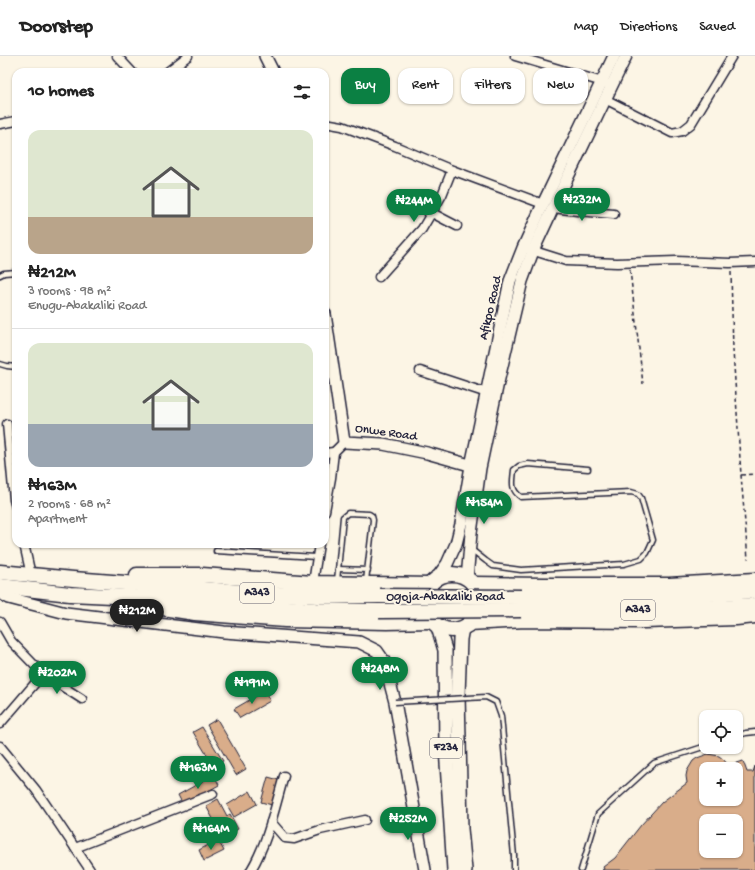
<!DOCTYPE html>
<meta charset="utf-8">
<style>
:root{--surface:#fff;--page:#f6f6f6;--text:#222;--muted:#767676;--line:#e0e0e0;--accent:#0b8043}
body{margin:0;font-family:"Gochi Hand",sans-serif;background:var(--page);color:var(--text);height:100vh;display:flex;flex-direction:column;font-size:15px;white-space:nowrap}
*{box-sizing:border-box;margin:0}
p{font-size:13px;color:var(--muted)}
.icon{flex:none;width:22px;height:22px;fill:none;stroke:currentColor;stroke-width:2;stroke-linecap:round;stroke-linejoin:round}
.map{position:relative;flex:1;overflow:hidden}
.sheet{position:absolute;left:12px;top:12px;width:317px;height:480px;display:flex;flex-direction:column;background:var(--surface);border-radius:12px;box-shadow:0 1px 3px #0004}
.sheet>*{flex:none}
.top-card{position:absolute;left:341px;top:12px;width:354px;height:36px;display:flex;gap:8px}
.tools{position:absolute;left:699px;top:654px;display:grid;gap:8px}
.tools a{display:grid;place-items:center;width:44px;height:44px;border-radius:8px;background:var(--surface);box-shadow:0 1px 3px #0004;font-size:20px}
.price{position:absolute;translate:-50% -34px;padding:0 9px;border-radius:14px;background:var(--accent);color:#fff;font-size:13px;line-height:26px;filter:drop-shadow(0 1px 2px #0008)}
.price::after{content:'';position:absolute;left:50%;top:24px;width:12px;height:9px;margin-left:-6px;background:inherit;clip-path:polygon(0 0,100% 0,50% 100%)}
.price.current{background:#222;color:#fff}
ul{padding:0;list-style:none}
li{display:grid;align-content:center;gap:8px;height:212px;padding:0 16px}
li+li{border-top:1px solid var(--line)}
li span{display:grid;place-items:center;height:124px;border-radius:12px;color:#555}
li>.icon{margin-inline-start:auto}
span .icon{width:72px;height:72px;fill:#fffc;stroke-width:1}
li b{font-size:17px}
h2{display:flex;justify-content:space-between;align-items:center;height:48px;padding:0 16px;font-size:17px}
.tag{padding:0 14px;border-radius:12px;background:var(--surface);box-shadow:0 1px 3px #0004;font-size:14px;line-height:36px}
.tag.current{background:var(--accent);color:#fff}
header{display:flex;align-items:center;gap:24px;box-sizing:border-box;height:56px;padding:0 20px;background:var(--surface);border-bottom:1px solid var(--line)}
header strong{font-size:19px}
nav{display:flex;gap:22px;margin-inline-start:auto;font-size:14px}
.map>svg:first-child{display:block}
</style>
<header>
<strong>Doorstep</strong>
<nav><a>Map</a><a>Directions</a><a>Saved</a></nav>
</header>
<div class="map">
<svg width="755" height="814" viewBox="0 0 755 814">
<rect width="100%" height="100%" fill="#fcf5e5"/>
<filter id="ink" filterUnits="userSpaceOnUse"><feTurbulence type="fractalNoise" baseFrequency=".025" numOctaves="2"/><feDisplacementMap in="SourceGraphic" scale="8" xChannelSelector="R" yChannelSelector="G"/><feConvolveMatrix kernelMatrix="1 2 1 2 8 2 1 2 1" color-interpolation-filters="sRGB"/></filter>
<g filter="url(#ink)">
<g fill="#d9ad8a" stroke="#22223b" fill-rule="evenodd">
<polygon points="265,635 270,645 240,662 234,653"/>
<polygon points="217,663 246,713 236,719 207,669"/>
<polygon points="202,671 223,705 214,711 193,676"/>
<path d="M708,698L719,700L723,703L729,710L743,705L747,716H753L755,710V814H602L604,813L603,811L615,802L641,769L662,746L687,727L686,720L687,715L693,705L697,702ZM706,713H736V743H706ZM706,765H736V795H706Z"/>
<polygon points="214,719 219,729 183,749 178,739"/>
<polygon points="268,721 279,724 272,749 261,746"/>
<polygon points="250,735 257,748 234,761 227,749"/>
<polygon points="218,743 227,760 230,758 238,773 223,781 206,750"/>
<polygon points="218,784 224,795 204,805 199,794"/>
</g>
<g fill="none" stroke-linecap="round" stroke-linejoin="round">
<g stroke="#22223b" stroke-width="7">
<g id="lane">
<polyline points="0,219 4,217 16,216"/>
<polyline points="0,308 7,310 16,311"/>
<path d="M472,494L486,505L493,510L521,514L624,508L641,503L647,497L653,484L641,442L638,438L631,436L521,441C510,434 513,425 514,414L519,410L528,408L588,413"/>
<polyline points="216,495 316,501"/>
<polyline points="338,513 368,514"/>
<polyline points="337,525 343,461 348,457 369,458 372,460 373,464 366,525"/>
<polyline points="736,680 746,677 755,676"/>
<polyline points="514,800 514,814"/>
<polyline points="581,814 598,758 654,707 706,690"/>
</g>
</g>
<g stroke="#22223b" stroke-width="11">
<g id="street">
<polyline points="117,0 132,16"/>
<polyline points="515,0 606,27"/>
<polyline points="167,16 188,0"/>
<polyline points="605,43 672,77 682,75 691,68 732,0"/>
<polyline points="325,67 342,70 395,90 452,114 543,148"/>
<polyline points="0,68 16,65"/>
<polyline points="553,152 577,155 614,158"/>
<polyline points="432,157 457,170"/>
<polyline points="528,193 566,205 617,207 676,205 730,207 755,206"/>
<polyline points="379,221 422,173 442,139 452,114"/>
<polyline points="420,315 487,337"/>
<polyline points="7,368 14,444 16,451"/>
<polyline points="325,397 334,396"/>
<polyline points="325,455 331,422 334,396 344,386"/>
<polyline points="24,488 31,519"/>
<polyline points="313,527 319,488"/>
<polyline points="0,566 11,585 43,618 82,643"/>
<polyline points="0,668 43,618"/>
<polyline points="0,690 36,734 90,814"/>
<polyline points="271,766 285,782 294,783 320,774 365,764"/>
<polyline points="75,792 213,738"/>
<path d="M251,814C268,786 275,751 284,720"/>
</g>
</g>
<g stroke="#22223b" stroke-width="14">
<g id="secondary">
<polyline points="265,0 273,16"/>
<polyline points="325,258 344,386 383,388 427,397 477,411"/>
<polyline points="436,523 447,508 456,488 461,468 471,410 510,225 523,192 543,148 614,0"/>
<polyline points="467,523 471,477 480,412 497,331 522,225 533,195 553,152 626,0"/>
<polyline points="0,537 9,542 66,557 224,576 359,586 377,595 384,605 395,646 414,752 425,814"/>
</g>
</g>
<g stroke="#22223b" stroke-width="16">
<g id="primary">
<polyline points="438,571 445,594 446,692 454,814"/>
<polyline points="462,572 460,583 458,639 461,773 465,814"/>
</g>
</g>
<g stroke="#22223b" stroke-width="17">
<g id="highway">
<polyline points="0,516 73,523 255,537 318,540 379,540"/>
<circle cx="452" cy="546" r="28"/>
<polyline points="137,519 202,519 313,527 430,529"/>
<polyline points="473,528 545,529 669,529 755,524"/>
<polyline points="0,530 70,538 133,541 316,554 379,555"/>
<polyline points="521,541 680,540 755,535"/>
<polyline points="150,550 195,557 285,564 387,566 431,565"/>
<polyline points="521,554 610,554 696,552 755,549"/>
<polyline points="469,567 525,564 644,565 736,562 755,560"/>
</g>
</g>
<g stroke="#22223b" stroke-width="1.5" stroke-dasharray="4 3" stroke-linecap="butt">
<polyline points="630,214 643,328"/>
<polyline points="731,216 733,294 741,419 748,503"/>
<polyline points="741,419 755,418"/>
</g>
<use href="#lane" stroke="#fcf5e5" stroke-width="4"/>
<use href="#street" stroke="#fcf5e5" stroke-width="8"/>
<use href="#secondary" stroke="#fcf5e5" stroke-width="11"/>
<use href="#primary" stroke="#fcf5e5" stroke-width="13"/>
<use href="#highway" stroke="#fcf5e5" stroke-width="14"/>
<g stroke="#22223b" stroke-width="7" stroke-linecap="butt">
<polyline id="lane-bridge" points="395,646 486,641 496,646 501,660 514,800"/>
</g>
<g stroke="#22223b" stroke-width="17" stroke-linecap="butt">
<g id="highway-bridge">
<polyline points="379,540 521,541"/>
<polyline points="379,555 521,554"/>
</g>
</g>
<use href="#lane-bridge" stroke="#fcf5e5" stroke-width="4"/>
<use href="#highway-bridge" stroke="#fcf5e5" stroke-width="14"/>
</g>
</g>
<g text-anchor="middle" dominant-baseline="central" stroke-width="4" stroke-linejoin="round" paint-order="stroke">
<g fill="#fcf5e5" stroke="#63616e" stroke-width="1">
<rect x="240" y="527" width="34" height="20" rx="3"/>
<rect x="621" y="544" width="34" height="20" rx="3"/>
<rect x="430" y="682" width="32" height="20" rx="3"/>
</g>
<g font-size="12" font-weight="bold" fill="#22223b">
<text x="257" y="537">A343</text>
<text x="638" y="554">A343</text>
<text x="446" y="692">F234</text>
</g>
<g font-size="13" fill="#22223b" stroke="#fcf5e5">
<text transform="translate(491 252) rotate(-77)">Afikpo Road</text>
<text transform="translate(386 377) rotate(8)">Onwe Road</text>
<text x="445" y="541">Ogoja-Abakaliki Road</text>
</g>
</g>
</svg>
<div class="tools">
<a><svg class="icon" aria-label="locate" viewBox="0 0 24 24"><circle cx="12" cy="12" r="6"/><path d="M12 2v4M12 18v4M2 12h4M18 12h4"/></svg></a>
<a>+</a>
<a>−</a>
</div>
<b class="price" style="left:582px;top:166px">₦232M</b>
<b class="price" style="left:414px;top:167px">₦244M</b>
<b class="price" style="left:484px;top:469px">₦154M</b>
<b class="price current" style="left:137px;top:577px">₦212M</b>
<b class="price" style="left:380px;top:635px">₦248M</b>
<b class="price" style="left:57px;top:639px">₦202M</b>
<b class="price" style="left:252px;top:649px">₦191M</b>
<b class="price" style="left:198px;top:734px">₦163M</b>
<b class="price" style="left:408px;top:785px">₦252M</b>
<b class="price" style="left:211px;top:795px">₦164M</b>
<div class="top-card">
<a class="tag current">Buy</a>
<a class="tag">Rent</a>
<a class="tag">Filters</a>
<a class="tag">New</a>
</div>
<section class="sheet">
<h2>10 homes<svg class="icon" aria-label="filters" viewBox="0 0 24 24"><path d="M4 7h16M4 17h16"/><circle cx="9" cy="7" r="2"/><circle cx="15" cy="17" r="2"/></svg></h2>
<ul>
<li><span style="background:linear-gradient(#dfe7d0 70%,#b9a48a 0)"><svg class="icon" aria-label="home" viewBox="0 0 24 24"><path d="M3 11l9-7 9 7M6 9v11h12V9"/></svg></span><div><b>₦212M</b><p>3 rooms · 98 m²</p><p>Enugu-Abakaliki Road</p></div></li>
<li><span style="background:linear-gradient(#dfe7d0 65%,#9aa5b1 0)"><svg class="icon" aria-label="home" viewBox="0 0 24 24"><path d="M3 11l9-7 9 7M6 9v11h12V9"/></svg></span><div><b>₦163M</b><p>2 rooms · 68 m²</p><p>Apartment</p></div></li>
</ul>
</section>
</div>
